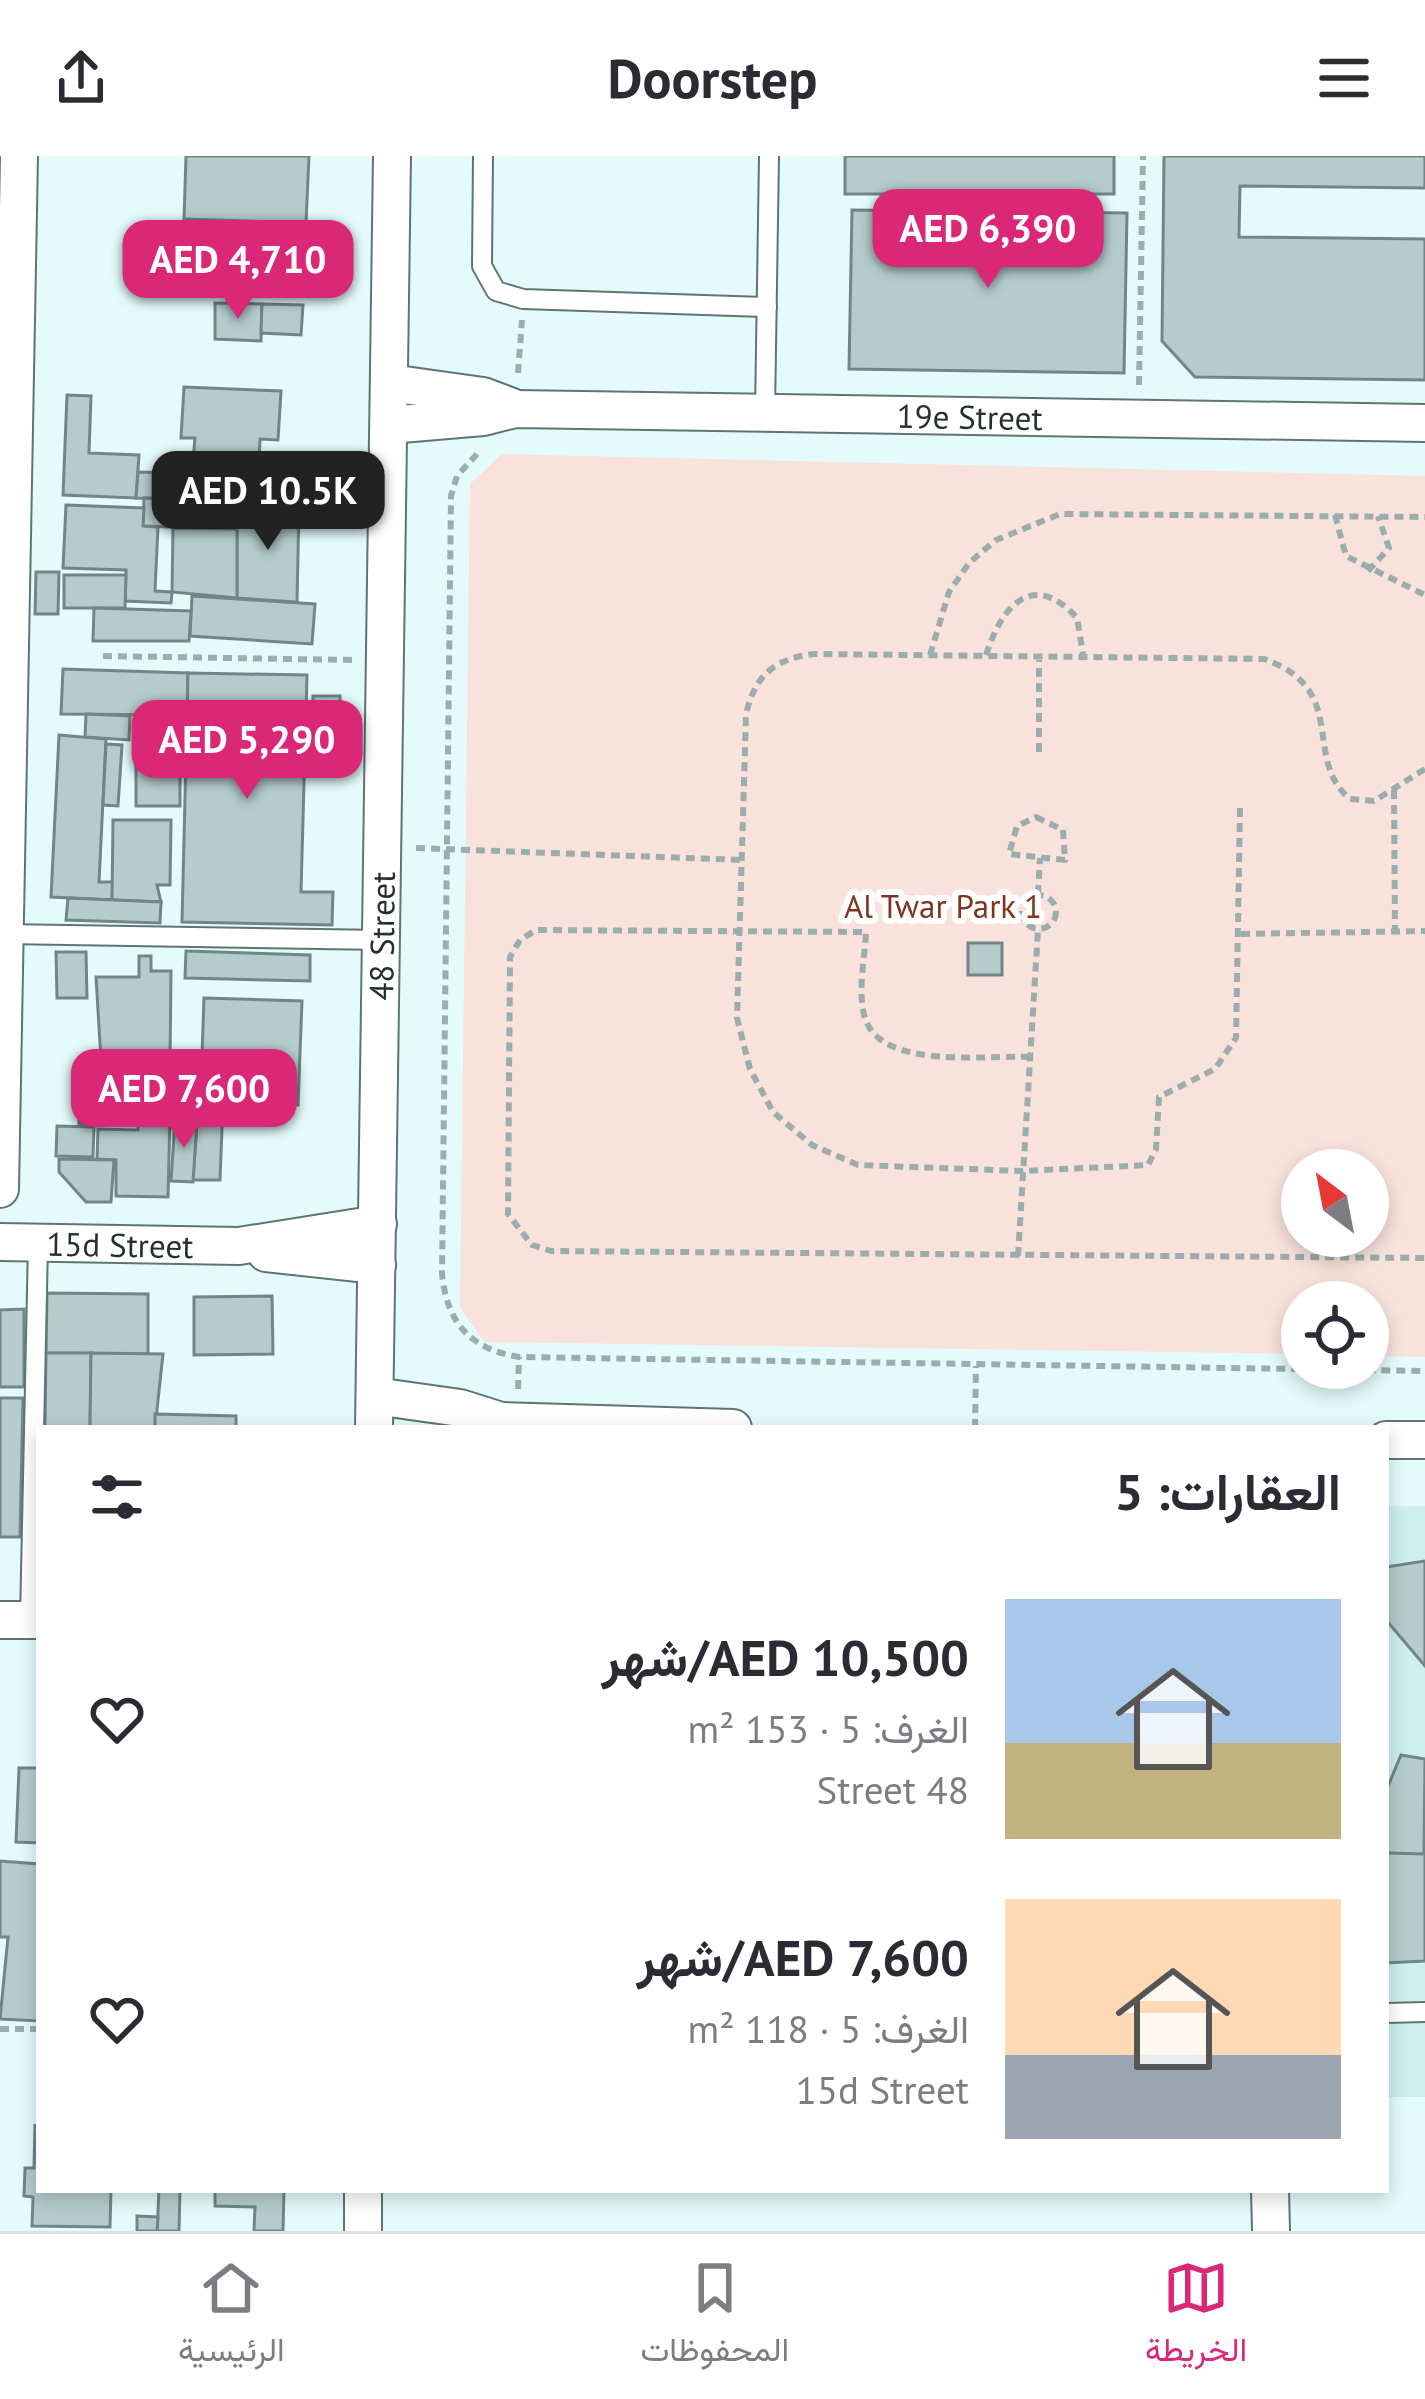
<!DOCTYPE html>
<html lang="ar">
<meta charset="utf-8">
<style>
:root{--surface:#fff;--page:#f2f2f3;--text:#2b2b33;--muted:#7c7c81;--line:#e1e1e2;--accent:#db2777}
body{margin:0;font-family:"PT Sans",Vazirmatn,sans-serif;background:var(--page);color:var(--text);direction:rtl;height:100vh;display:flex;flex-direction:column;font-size:45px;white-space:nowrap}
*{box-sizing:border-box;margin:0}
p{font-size:39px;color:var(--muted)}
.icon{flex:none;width:66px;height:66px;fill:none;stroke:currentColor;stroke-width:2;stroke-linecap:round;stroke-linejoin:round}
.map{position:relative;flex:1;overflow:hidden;direction:ltr}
.drawer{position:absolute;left:36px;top:1269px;width:1353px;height:768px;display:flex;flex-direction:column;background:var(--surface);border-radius:0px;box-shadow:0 6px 18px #0003;direction:rtl}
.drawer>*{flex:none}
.needle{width:78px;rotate:328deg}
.buttons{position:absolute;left:1281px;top:993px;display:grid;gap:24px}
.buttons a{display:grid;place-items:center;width:108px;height:108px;border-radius:50%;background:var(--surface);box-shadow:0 6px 18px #0003;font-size:60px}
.price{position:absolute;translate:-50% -102px;padding:0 27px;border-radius:24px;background:var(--accent);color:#fff;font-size:39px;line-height:78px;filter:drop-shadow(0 3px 6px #0008)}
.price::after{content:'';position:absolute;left:50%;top:72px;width:36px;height:27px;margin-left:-18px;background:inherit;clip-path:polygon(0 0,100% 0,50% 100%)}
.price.active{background:#222;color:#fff}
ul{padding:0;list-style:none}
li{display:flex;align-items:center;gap:36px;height:300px;padding:0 48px}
li span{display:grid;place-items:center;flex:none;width:336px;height:240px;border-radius:0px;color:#555}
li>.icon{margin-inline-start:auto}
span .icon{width:144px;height:144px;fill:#fffc;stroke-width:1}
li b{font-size:51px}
h2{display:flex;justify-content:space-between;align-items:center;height:144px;padding:0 48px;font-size:51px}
header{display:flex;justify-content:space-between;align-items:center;height:156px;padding:0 48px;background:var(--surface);font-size:54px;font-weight:700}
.tab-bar{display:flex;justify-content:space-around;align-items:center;height:168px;border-top:3px solid var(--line);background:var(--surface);font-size:33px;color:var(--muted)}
.tab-bar a{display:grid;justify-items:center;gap:6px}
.tab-bar .active{color:var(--accent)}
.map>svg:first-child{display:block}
</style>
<header><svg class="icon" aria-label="menu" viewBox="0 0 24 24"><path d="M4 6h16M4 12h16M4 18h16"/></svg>Doorstep<svg class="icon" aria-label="share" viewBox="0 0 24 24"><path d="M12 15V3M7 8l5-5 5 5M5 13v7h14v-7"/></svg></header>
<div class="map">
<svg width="1425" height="2075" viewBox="0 0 1425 2075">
<rect width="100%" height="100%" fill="#e4fbfc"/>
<rect fill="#ceeff0" x="1386" y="1350" width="39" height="591"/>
<path fill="#f9e2db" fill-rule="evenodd" d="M502,298L1425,320V1201L1368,1200V1146H1302V1198L484,1186L460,1151L470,328ZM1302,1014H1368V1080H1302Z"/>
<g fill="#b5cccc" stroke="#718687" stroke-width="3">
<polygon points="186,0 309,0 306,67 184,63"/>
<rect x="845" y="0" width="269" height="38"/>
<polygon points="1164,0 1425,0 1425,32 1240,30 1239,81 1425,83 1425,224 1195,221 1162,185"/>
<polygon points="852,54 1127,57 1124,217 849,213"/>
<polygon points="215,147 262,148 261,185 215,183"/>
<polygon points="262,148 303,149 301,179 261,177"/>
<polygon points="184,231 281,235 278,284 260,283 259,308 193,305 195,282 181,282"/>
<polygon points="67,239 91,240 89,297 139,299 136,342 63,339"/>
<polygon points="138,316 248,319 246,345 136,342"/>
<polygon points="144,342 216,344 216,373 143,370"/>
<polygon points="221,345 233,345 233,373 221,374"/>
<polygon points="66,349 144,352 143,370 158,371 155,435 172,436 171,447 125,445 126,414 63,412"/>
<polygon points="237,351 299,351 297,446 237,442"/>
<polygon points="173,372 237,373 237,442 172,436"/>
<polygon points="36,416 59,416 58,458 35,458"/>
<polygon points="64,419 126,419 125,452 64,452"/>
<polygon points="192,440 315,448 312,488 190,480"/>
<polygon points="94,452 191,455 189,485 93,485"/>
<polygon points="63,513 188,517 187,559 61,558"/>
<polygon points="188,517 307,519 301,736 333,736 332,769 182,766"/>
<polygon points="313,540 340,540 340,600 313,599"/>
<polygon points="86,558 130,560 129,584 85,581"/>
<polygon points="149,568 181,569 180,591 148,589"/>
<polygon points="59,579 106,583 99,726 113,726 112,744 51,741"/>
<polygon points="106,588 122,589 118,650 103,649"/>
<polygon points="136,589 180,591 180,650 136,650"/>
<polygon points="113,664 171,664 170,729 157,729 161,746 112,744"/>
<polygon points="68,742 161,746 160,767 66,764"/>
<rect x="968" y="787" width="34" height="32"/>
<polygon points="186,795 310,799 310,825 185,822"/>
<polygon points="56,796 86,796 87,842 57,842"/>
<polygon points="139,800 151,800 151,815 171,815 170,905 101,904 96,821 139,821"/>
<polygon points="204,842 302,845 298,949 252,948 253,922 224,921 220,1024 193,1024 197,965 175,963 177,927 201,928"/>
<polygon points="128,908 129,966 97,967 97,948 116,948 115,928 100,928 99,909"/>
<polygon points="139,924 177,924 177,961 170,961 168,1041 116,1040 116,1004 97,1003 98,973 138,974"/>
<polygon points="97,948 97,967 79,968 78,950"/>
<polygon points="175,963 197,965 193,1026 171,1025"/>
<polygon points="57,970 94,971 93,1001 56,1000"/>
<polygon points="59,1003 114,1004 111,1046 86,1046 59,1016"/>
<polygon points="47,1137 148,1138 148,1198 46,1197"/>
<polygon points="272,1140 273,1198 194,1199 194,1141"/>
<polygon points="24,1153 24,1231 0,1231 0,1154"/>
<polygon points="46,1197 91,1197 90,1272 45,1272"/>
<polygon points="91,1197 163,1198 155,1272 90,1272"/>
<polygon points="0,1242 23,1242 20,1381 0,1381"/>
<polygon points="155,1258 236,1260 236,1272 155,1272"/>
<polygon points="1425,1405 1425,1510 1386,1464 1386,1411"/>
<polygon points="1401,1599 1425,1603 1424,1699 1386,1697 1386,1635"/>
<polygon points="19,1612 39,1612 39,1687 16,1686"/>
<polygon points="1386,1697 1425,1698 1425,1805 1386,1807"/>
<polygon points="0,1705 39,1708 39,1865 0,1863 8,1781 0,1781"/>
<polygon points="35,1968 39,2034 111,2034 110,2071 32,2070 33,2041 24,2040 25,2012 34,2012"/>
<polygon points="159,2034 180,2034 179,2075 157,2075"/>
<polygon points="215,2034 284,2034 283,2075 254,2075 255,2051 215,2050"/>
<polygon points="137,2060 158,2061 157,2075 137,2075"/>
</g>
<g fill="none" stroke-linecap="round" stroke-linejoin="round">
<g stroke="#5f7475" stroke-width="22">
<g id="service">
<polyline points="483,0 482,110 496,135 523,143 767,151"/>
<polyline points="765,257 769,0"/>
<polyline points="4,778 383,784"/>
<polyline points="30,1464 38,1088"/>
<polyline points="1386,1857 1425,1856"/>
</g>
</g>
<g stroke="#5f7475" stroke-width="40">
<g id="minor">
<polyline points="390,227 483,240 512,251"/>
<path id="s1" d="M389,269L483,261L515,253L1425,267"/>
<polyline points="0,1033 19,0"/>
<path id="s2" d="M0,1086L239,1090L378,1068"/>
<polyline points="266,1097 377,1109"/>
<polyline points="375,1240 460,1252 501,1265"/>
<path id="s3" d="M374,1272L392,0"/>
<polyline points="476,1272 501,1265 733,1272"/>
<polyline points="1386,1284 1425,1284"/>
<polyline points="0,1464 39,1464"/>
<polyline points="363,2034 363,2075"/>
<polyline points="1270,2034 1271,2075"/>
</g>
</g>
<g stroke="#9cadae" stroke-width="6" stroke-dasharray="9 6" stroke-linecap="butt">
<polyline points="518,217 522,164"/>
<polyline points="1139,229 1143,0"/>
<path d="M477,298L457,320L451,340L442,1118C447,1167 470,1193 519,1201L1425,1215"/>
<polyline points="1335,359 1346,400 1425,439"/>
<polyline points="1368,415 1389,392 1378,360"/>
<polyline points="930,499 949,436 969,407 996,384 1060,358 1425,361"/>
<path d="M986,499C1001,452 1032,412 1077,462L1084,504"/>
<polyline points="103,500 352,504"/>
<polyline points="1039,596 1039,504"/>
<polyline points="1394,634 1395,774"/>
<path d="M1240,652L1236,882L1215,913L1159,941L1156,993L1148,1009L1023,1015L858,1009L812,989L773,956L750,913L737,862L746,559C754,520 775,502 814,498L1264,503C1351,534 1301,602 1350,643L1374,645L1425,613"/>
<polygon points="1036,661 1063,674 1065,704 1009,698 1017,670"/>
<polyline points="416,692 743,704"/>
<polyline points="1038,738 1040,702"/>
<circle cx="1039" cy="756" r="17"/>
<polyline points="1241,778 1425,775"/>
<path d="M1030,901C985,899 881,914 865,862C857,837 865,802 866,776L536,774L520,784L510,801L508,1058L532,1089L551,1095L1425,1102"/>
<polyline points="1018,1100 1038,774"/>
<polyline points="518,1233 519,1201"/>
<polyline points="975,1272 976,1210"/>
<polyline points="0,1873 39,1873"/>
</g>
<use href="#service" stroke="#fff" stroke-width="18"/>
<use href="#minor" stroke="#fff" stroke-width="36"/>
</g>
<g text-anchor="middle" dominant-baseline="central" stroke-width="12" stroke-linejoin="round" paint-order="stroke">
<g font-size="33" fill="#262f2f" stroke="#fff">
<text stroke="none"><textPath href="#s1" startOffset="582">19e Street</textPath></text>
<text stroke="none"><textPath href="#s3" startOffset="492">48 Street</textPath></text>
<text stroke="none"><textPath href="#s2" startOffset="120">15d Street</textPath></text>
</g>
<g font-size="33" fill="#7f351c" stroke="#fff">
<text x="943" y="749">Al Twar Park 1</text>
</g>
</g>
</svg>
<div class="buttons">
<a><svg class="needle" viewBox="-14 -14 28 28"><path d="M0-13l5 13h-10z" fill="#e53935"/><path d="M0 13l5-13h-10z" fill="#7c7c81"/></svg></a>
<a><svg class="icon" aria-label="locate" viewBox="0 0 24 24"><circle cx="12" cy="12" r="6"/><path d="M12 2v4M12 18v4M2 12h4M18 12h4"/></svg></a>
</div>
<b class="price" style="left:988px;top:135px">AED 6,390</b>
<b class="price" style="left:238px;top:166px">AED 4,710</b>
<b class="price active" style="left:268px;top:397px">AED 10.5K</b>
<b class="price" style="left:247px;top:646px">AED 5,290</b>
<b class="price" style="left:184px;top:995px">AED 7,600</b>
<section class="drawer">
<h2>العقارات: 5<svg class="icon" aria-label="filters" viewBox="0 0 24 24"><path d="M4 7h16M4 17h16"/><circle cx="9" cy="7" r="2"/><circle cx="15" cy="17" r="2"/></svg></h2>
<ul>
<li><span style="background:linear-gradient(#a9c7e8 60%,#c2b280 0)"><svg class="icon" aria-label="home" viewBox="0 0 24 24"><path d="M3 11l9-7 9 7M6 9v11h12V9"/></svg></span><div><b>AED 10,500/شهر</b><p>الغرف: 5 · 153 m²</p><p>48 Street</p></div><svg class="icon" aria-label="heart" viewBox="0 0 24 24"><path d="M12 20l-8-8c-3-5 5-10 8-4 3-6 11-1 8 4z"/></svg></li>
<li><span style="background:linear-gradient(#ffd9b3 65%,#9aa5b1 0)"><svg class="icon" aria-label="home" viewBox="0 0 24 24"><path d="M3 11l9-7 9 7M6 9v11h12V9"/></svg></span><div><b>AED 7,600/شهر</b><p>الغرف: 5 · 118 m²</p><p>15d Street</p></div><svg class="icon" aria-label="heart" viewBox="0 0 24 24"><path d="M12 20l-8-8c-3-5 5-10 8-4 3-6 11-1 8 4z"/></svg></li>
</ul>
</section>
</div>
<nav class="tab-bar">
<a class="active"><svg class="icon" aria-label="map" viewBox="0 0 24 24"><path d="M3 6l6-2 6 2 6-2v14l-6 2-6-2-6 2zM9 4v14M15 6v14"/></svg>الخريطة</a>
<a><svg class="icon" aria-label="saved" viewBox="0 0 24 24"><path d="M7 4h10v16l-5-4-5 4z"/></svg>المحفوظات</a>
<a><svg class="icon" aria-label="home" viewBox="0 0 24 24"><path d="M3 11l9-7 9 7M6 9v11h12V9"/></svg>الرئيسية</a>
</nav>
